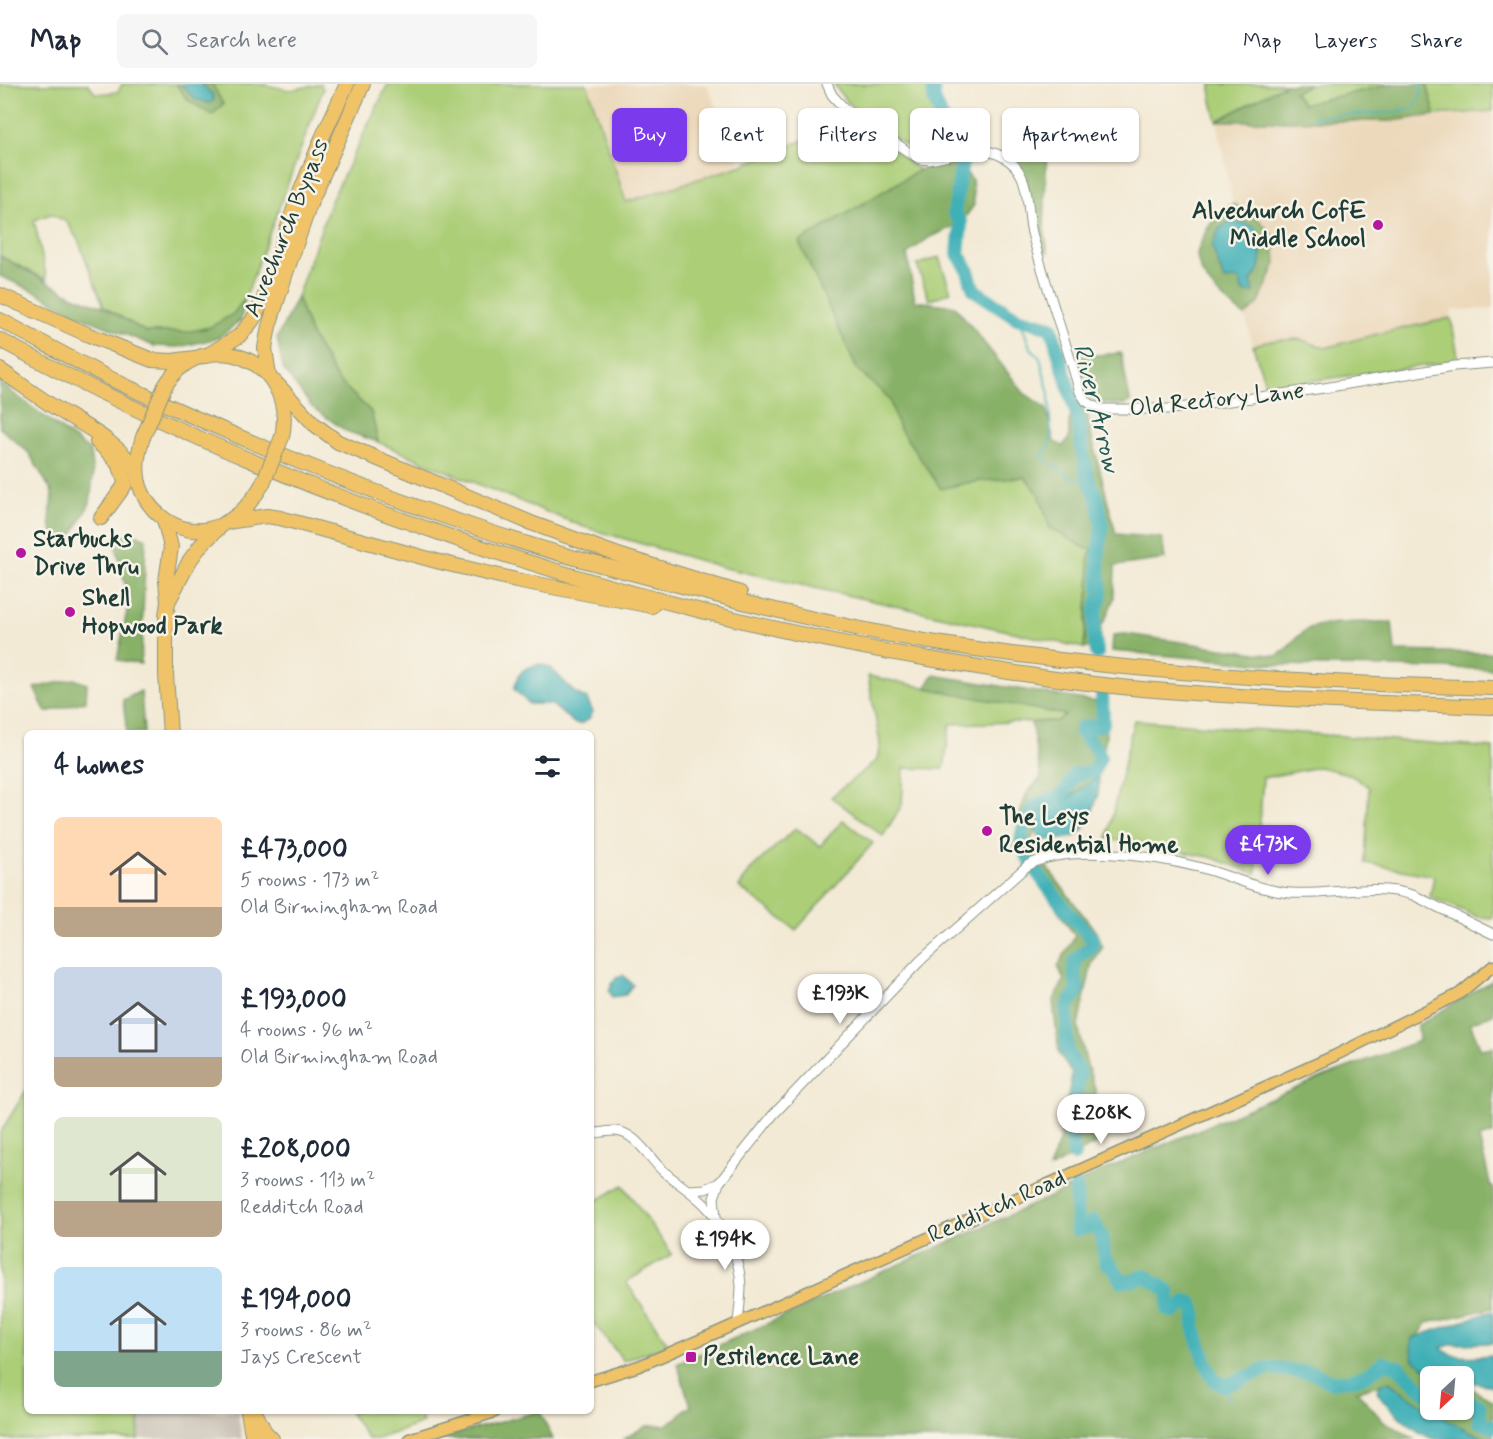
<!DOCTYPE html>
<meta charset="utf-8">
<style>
:root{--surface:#fff;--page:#f6f6f7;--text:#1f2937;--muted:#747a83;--line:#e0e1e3;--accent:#7c3aed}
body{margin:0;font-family:Mynerve,sans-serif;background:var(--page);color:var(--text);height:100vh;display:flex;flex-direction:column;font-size:22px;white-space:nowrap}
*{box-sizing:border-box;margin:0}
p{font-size:20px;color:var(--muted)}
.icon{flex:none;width:33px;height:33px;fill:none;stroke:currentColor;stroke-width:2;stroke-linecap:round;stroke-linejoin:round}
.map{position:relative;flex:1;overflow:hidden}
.panel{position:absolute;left:24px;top:646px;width:570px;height:684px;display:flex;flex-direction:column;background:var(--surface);border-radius:9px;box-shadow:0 2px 4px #0004}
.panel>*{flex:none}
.banner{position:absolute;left:612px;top:24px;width:570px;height:54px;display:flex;gap:12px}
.needle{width:39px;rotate:206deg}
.controls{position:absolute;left:1420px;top:1282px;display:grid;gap:12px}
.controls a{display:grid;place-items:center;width:54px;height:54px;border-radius:9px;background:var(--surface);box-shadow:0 2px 4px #0004;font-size:30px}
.price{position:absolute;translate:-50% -51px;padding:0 14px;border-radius:21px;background:#fff;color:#222;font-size:20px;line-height:39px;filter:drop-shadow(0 2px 3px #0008)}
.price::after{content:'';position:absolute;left:50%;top:36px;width:18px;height:14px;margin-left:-9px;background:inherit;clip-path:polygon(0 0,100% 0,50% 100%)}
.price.on{background:var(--accent);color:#fff}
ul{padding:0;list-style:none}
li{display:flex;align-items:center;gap:18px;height:150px;padding:0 30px}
li span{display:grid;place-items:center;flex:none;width:168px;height:120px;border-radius:9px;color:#555}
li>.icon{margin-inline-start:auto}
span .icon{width:72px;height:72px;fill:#fffc;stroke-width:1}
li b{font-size:26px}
h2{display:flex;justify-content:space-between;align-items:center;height:72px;padding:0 30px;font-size:26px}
.tag{padding:0 21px;border-radius:9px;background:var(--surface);box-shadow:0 2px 4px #0004;font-size:21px;line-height:54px}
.tag.on{background:var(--accent);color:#fff}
header{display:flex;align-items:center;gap:36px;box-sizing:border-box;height:84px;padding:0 30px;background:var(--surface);border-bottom:2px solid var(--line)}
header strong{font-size:28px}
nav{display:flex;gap:33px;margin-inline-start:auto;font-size:21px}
.search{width:420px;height:54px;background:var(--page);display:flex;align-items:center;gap:15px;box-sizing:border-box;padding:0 21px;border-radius:9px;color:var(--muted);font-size:22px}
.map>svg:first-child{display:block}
</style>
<header>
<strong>Map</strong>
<div class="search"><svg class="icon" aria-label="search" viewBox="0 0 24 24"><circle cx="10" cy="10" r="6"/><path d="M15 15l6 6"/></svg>Search here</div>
<nav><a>Map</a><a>Layers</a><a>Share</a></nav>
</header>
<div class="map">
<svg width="1493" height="1355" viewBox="0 0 1493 1355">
<rect width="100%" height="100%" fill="#f7f3e8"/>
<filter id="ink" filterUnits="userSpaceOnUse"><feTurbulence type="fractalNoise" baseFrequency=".0167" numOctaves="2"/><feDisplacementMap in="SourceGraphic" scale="12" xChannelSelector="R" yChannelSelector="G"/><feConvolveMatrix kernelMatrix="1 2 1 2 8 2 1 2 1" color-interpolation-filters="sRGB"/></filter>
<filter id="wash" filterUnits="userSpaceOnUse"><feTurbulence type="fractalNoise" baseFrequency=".008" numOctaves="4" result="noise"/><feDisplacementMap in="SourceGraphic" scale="24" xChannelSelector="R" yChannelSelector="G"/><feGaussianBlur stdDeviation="1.35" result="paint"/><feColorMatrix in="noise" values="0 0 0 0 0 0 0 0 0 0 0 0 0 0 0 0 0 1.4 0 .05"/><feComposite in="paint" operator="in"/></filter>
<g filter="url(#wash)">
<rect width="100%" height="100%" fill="#f3ead5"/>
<g fill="#ecd8ba">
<polygon points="587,0 707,0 740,82 626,118"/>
<polygon points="1493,27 1493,225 1452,226 1451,234 1373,251 1325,264 1299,255 1266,257 1253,262 1245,232 1259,219 1253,130 1233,120 1217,37 1391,37"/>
</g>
<polygon fill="#cbc3b8" points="140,1328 238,1328 242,1355 138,1355"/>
<g fill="#abce77" stroke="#658656" stroke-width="1.5">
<polygon points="0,0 88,0 96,10 118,8 122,0 176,0 188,16 223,20 212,0 261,0 290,6 321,0 323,5 245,215 232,231 211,243 187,248 146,248 104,223 79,158 67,138 51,130 34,136 47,196 0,172"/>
<polygon points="388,0 587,0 626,118 740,82 854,35 919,86 800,158 857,285 889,314 898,342 941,404 971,398 1025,393 1039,410 1050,444 1092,464 1088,476 1090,491 1084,564 725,484 584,443 426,379 378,358 371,328 337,295 311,251 297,213 331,117"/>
<path d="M834,0H939L936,6L940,35L920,71C891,51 852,31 834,0Z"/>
<polygon points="1211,0 1286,0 1217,37 1211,13"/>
<polygon points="1309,0 1393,0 1303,20 1294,8"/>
<polygon points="1427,0 1493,0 1493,27 1435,31"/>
<polygon points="939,173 951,208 929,216 917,181"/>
<polygon points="1451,234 1459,277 1266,303 1253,262 1266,257 1299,255 1325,264 1373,251"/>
<polygon points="868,592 1066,631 1057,637 950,640 944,685 904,684 902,721 883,752 831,713 877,676 880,659"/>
<polygon points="1134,636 1493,664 1493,834 1478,833 1430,813 1434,792 1365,779 1369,703 1349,690 1319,683 1263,694 1256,790 1210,773 1107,755"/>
<polygon points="843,736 873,759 796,846 739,803 752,784 796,744 820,762"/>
<polygon points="27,1005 27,1328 140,1328 138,1355 0,1355 0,1049"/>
<polygon points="623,1101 672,1170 626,1198 668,1260 624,1277 591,1236 591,1120"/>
<polygon points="349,1328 420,1328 423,1339 377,1355 368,1355"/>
</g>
<g fill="#88b168" stroke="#54774e" stroke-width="1.5">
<polygon points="176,0 181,0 195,15 212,10 201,0 212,0 223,20 212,31 188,16"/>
<polygon points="1286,0 1309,0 1294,8 1303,20 1393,0 1427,0 1435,31 1391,37 1217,37"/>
<polygon points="1042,42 1047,61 1044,145 1048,168 1040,167 1025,95 1001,70 1010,57"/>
<polygon points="955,74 972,96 974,121 961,139 930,153 907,170 915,217 955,222 1024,309 1046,324 1054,358 1063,362 1069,354 1069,338 1075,315 1086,321 1090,347 1116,450 1162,454 1165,475 1115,482 1114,514 1106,534 1101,543 1100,563 1084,564 1090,491 1088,476 1092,464 1087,465 1050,444 1039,410 1025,393 971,398 941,405 898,342 889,314 857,285 799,158 919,86"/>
<path d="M1233,120L1253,130L1274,152L1276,179L1259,219L1245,232C1226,218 1200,198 1197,172C1197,166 1201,159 1203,154C1209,139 1219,129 1233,120Z"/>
<polygon points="0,172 73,212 104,223 146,248 187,248 211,243 233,230 245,215 241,236 218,254 179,263 154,262 75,230 38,209 0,192"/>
<polygon points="297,213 311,251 337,295 371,328 378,358 346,347 312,323 283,285 277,254"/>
<path d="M1121,269L1130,317L1125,321C1082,319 1085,311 1074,273Z"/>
<polygon points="0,299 90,367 93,392 90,419 71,454 56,457 50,439 52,408 29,369 0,344"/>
<polygon points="131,448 146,455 141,580 117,576 129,517 114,454"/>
<path d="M1392,538L1395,567L1493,569V585L1280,581L1112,567L1113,551L1126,550L1276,572C1290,566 1296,549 1312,543C1330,537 1371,538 1392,538Z"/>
<polygon points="933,591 1103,619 1106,653 1098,693 1046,730 1022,771 1014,763 1020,729 1026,711 1041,693 1031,638 1057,637 1065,631 926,604"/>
<polygon points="74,595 87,600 86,617 46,628 34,604"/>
<polygon points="141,607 144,649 127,649 123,616"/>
<polygon points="1046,782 1096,848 1103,863 1092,879 1078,942 1086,978 1096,1007 1097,1059 1049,1085 1060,1055 1072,990 1059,969 1053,918 1064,896 1058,882 1075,852 1034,790"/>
<path d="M1493,896V930L1470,939L1481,965L1493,963V1050L1479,1054L1491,1103H1493V1224L1427,1239L1419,1251L1412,1254L1437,1287L1448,1293H1431V1326H1464V1301L1493,1317V1355C1464,1355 1412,1315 1389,1298L1357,1307L1382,1336L1414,1355H623L646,1342L666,1341L677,1334L686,1325L691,1323L677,1280L1061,1108L1095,1090L1327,991L1419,957L1418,941Z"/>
<polygon points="537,1328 540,1328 553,1355 436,1355"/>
</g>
<g fill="#3fb0b7" stroke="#2f7676" stroke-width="1.5">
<polygon points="181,0 201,0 212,10 214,16 209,19 195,15"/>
<path d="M1227,139H1244L1256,144C1263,162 1264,183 1251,197L1254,208H1243L1239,195L1224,196L1212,163L1219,145Z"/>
<path d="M540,580L551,584L574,608L587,615L593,628L589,635L580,640L574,639L551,620H529L514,605C519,587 522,584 540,580Z"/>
<path d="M1098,693C1103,706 1088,747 1075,752C1065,756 1052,755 1042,757L1036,748L1038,730L1048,722L1063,718Z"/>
<polygon points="623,891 633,901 625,911 612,913 609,906 616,893"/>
<path d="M1493,1227V1259L1453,1260L1441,1264C1453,1276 1477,1272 1493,1271V1302L1471,1298L1463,1292L1438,1287L1432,1288L1414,1276L1411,1261L1412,1254Z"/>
<path d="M1389,1298C1421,1321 1451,1341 1488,1355C1471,1355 1451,1355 1435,1355C1418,1352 1385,1322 1377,1307L1381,1299Z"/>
</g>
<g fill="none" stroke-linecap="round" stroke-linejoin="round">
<g stroke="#3fb0b7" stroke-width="2">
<polyline points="1312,33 1397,28 1415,23 1422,9 1419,0"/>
<polyline points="1017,234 1023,244 1030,263 1040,274 1049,310 1051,354 1047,366 1041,373 1072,394 1088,394"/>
<polyline points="1225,1302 1229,1316"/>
</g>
<g stroke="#3fb0b7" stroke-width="14">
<path d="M933,0L934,15L943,36C955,43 964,52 963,66"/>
<polyline points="963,73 954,129 961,139 958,170 967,184 974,206 1017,234 1051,243 1079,338 1082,366 1088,394 1098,417 1102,441 1098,475 1101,511 1096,526 1094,549 1097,569"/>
<path d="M1074,1071C1069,1042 1074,1017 1080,989L1067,967V924L1078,906C1073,882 1069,876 1092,863L1094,856C1075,838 1028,783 1022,759C1020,749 1027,733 1033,725C1041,716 1053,717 1062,711C1068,706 1071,698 1074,691L1093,688L1100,673L1098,667L1081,648V644C1088,640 1096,645 1103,640L1102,611"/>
<polyline points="1076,1102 1077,1146 1087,1144 1093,1137 1102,1153 1105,1177 1112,1182 1121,1197 1130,1197 1145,1192 1166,1205 1169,1209 1168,1226 1175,1227 1187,1217 1192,1219 1195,1230 1194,1242 1207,1282 1214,1296 1225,1302 1269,1284 1314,1289 1331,1298 1353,1295 1367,1291 1384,1278 1398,1283 1426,1309 1431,1308"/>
<polyline points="1464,1322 1470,1318 1479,1322 1480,1338 1493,1342"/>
</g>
</g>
</g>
<g filter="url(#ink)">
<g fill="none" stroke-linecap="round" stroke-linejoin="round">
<g stroke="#899484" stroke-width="11">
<g id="minor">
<path d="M827,0L832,11L845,25L919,75L929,76L979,66C995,67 1013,75 1021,91C1029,106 1028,132 1032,149C1046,203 1065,255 1080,308L1086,317L1099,325H1172L1324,304L1454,282L1493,279"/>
<path d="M591,1050C598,1049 606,1047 614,1047C635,1047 649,1074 663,1087C676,1098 691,1107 703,1119C723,1138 740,1173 741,1202C741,1214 739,1227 738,1239"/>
<polyline points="689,1106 705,1105 719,1099"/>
<path d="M716,1133L714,1114L719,1099L773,1031L921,876L1027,782C1066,759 1154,772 1198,783C1229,791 1257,806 1290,809C1331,812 1373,798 1413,811L1493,850"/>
</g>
</g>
<g stroke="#899484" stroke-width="13">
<g id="major">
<polyline points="591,1297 639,1282 718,1248 1334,972 1459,910 1493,882"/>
<polyline points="409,1355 495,1328"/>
</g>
</g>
<g stroke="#899484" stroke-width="16">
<g id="highway">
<polyline points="0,211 89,251 152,276 172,277 195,274"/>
<path d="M0,236C44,259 87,284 132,305C242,356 356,403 472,442C541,466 611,484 682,502C770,526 859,547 949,561C1129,589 1311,599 1493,604"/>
<path d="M0,256C292,414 613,522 941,577C1008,588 1075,599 1142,605C1259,615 1376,619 1493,623"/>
<polyline points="206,272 239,252 252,237 263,217 296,119 322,54 347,0"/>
<path d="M0,286C18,298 35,311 54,323C84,342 117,357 137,387"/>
<polyline points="269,292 265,264 269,242 285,192 310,120 363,0"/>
<polyline points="275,298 314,340 338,358 531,439 621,472 740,509"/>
<path d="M165,302C204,238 298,275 282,353"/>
<path d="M143,353C138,368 135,383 139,399C147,428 177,452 209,445C233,440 251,420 263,399"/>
<path d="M97,358C111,370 124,382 125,401L101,434"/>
<polyline points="164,435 171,463 166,497 168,518 166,532 166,591 170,650"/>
<polyline points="227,438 267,432 280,434 440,478 516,496 652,522"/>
<polyline points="168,518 190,476 201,461 221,442"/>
<polyline points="248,1328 253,1355"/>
<polyline points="255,1328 265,1348 272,1355"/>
</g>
</g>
<use href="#minor" stroke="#fff" stroke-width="9"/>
<use href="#major" stroke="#f0c369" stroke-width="10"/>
<use href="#highway" stroke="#f0c369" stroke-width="14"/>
<g stroke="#899484" stroke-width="16" stroke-linecap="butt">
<g id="highway-bridge">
<polyline points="143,353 165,302"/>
<polyline points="263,399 282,353"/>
</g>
</g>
<use href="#highway-bridge" stroke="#f0c369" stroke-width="14"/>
</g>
</g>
<g fill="#b5179e" stroke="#f7f3e8" stroke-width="2">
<circle cx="1378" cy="141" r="6"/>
<circle cx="21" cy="469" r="6"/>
<circle cx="70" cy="528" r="6"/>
<circle cx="987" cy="747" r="6"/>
<rect x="685" y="1267" width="12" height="12" rx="3"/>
</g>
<g text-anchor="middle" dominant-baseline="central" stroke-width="5" stroke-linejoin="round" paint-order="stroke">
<g font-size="24" font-weight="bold" fill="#1f3d34" stroke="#f7f3e8" text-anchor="start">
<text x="1366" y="127" text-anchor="end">Alvechurch CofE<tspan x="1366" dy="28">Middle School</tspan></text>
<text x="33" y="455">Starbucks<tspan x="33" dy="28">Drive Thru</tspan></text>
<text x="82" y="514">Shell<tspan x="82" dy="28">Hopwood Park</tspan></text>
<text x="999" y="733">The Leys<tspan x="999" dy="28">Residential Home</tspan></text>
<text x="703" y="1273">Pestilence Lane</text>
</g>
<g font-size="24" fill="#1f3d34" stroke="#f7f3e8">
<text transform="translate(287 144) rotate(-68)">Alvechurch Bypass</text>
<text transform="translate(1217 316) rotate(-6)">Old Rectory Lane</text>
<text transform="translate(997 1123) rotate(-24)">Redditch Road</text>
</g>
<g font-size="26" font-style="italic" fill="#275a55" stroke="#f7f3e8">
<text transform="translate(1096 324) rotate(76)">River Arrow</text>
</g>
</g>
</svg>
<div class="controls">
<a><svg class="needle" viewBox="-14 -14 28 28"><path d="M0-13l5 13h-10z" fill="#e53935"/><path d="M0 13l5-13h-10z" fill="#747a83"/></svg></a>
</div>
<b class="price on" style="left:1268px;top:792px">£473K</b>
<b class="price" style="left:840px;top:941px">£193K</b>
<b class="price" style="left:1101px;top:1061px">£208K</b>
<b class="price" style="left:725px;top:1187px">£194K</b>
<div class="banner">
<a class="tag on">Buy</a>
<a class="tag">Rent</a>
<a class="tag">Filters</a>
<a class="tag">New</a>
<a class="tag">Apartment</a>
</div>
<section class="panel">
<h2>4 homes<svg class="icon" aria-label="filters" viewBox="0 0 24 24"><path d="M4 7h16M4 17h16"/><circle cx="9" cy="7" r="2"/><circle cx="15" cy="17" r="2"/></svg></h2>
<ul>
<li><span style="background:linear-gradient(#ffd9b3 75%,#b9a48a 0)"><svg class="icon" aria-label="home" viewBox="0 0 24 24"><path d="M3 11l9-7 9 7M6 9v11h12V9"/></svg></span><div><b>£473,000</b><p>5 rooms · 173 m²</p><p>Old Birmingham Road</p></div></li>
<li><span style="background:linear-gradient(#c9d6e8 75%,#b9a48a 0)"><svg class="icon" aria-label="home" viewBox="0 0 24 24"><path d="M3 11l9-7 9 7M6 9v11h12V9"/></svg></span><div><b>£193,000</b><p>4 rooms · 96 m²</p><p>Old Birmingham Road</p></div></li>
<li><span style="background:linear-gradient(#dfe7d0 70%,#b9a48a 0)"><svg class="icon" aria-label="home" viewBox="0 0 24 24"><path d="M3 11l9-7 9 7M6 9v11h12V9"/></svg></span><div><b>£208,000</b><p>3 rooms · 113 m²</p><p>Redditch Road</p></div></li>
<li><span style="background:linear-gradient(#bfe0f5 70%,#7fa58c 0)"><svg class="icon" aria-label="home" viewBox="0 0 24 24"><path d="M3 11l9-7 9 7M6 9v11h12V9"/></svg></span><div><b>£194,000</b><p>3 rooms · 86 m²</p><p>Jays Crescent</p></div></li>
</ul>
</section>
</div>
